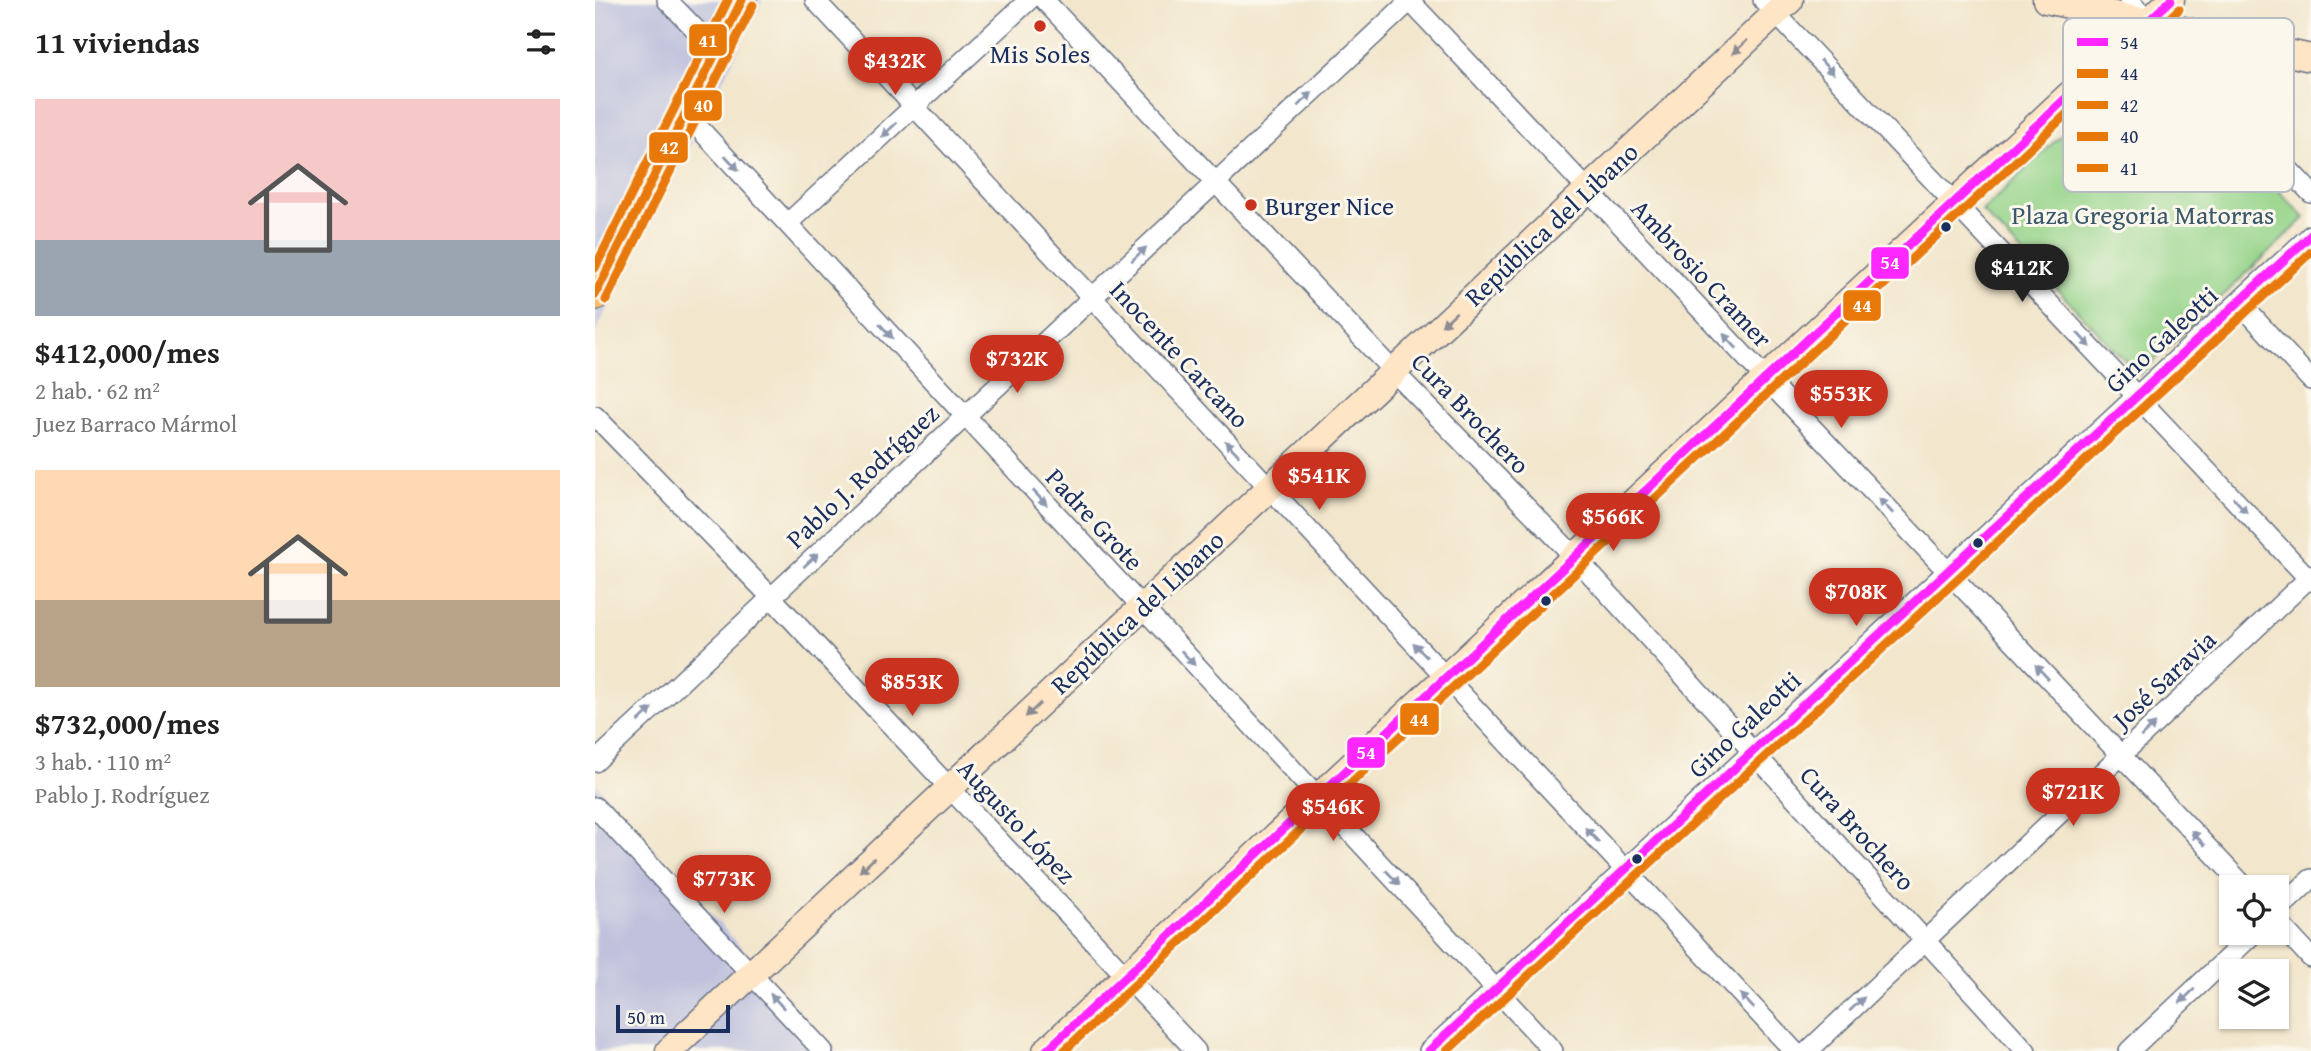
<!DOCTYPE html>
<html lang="es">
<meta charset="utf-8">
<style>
:root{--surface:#fff;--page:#f6f6f6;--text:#222;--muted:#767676;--accent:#c8321e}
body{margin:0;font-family:"Gentium Book Plus",serif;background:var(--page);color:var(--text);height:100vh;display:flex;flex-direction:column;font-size:26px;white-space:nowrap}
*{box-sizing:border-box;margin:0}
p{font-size:23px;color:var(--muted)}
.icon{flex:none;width:38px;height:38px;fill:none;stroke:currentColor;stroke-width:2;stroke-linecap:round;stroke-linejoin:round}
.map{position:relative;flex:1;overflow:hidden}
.panel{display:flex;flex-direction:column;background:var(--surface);width:595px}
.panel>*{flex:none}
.fabs{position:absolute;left:1624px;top:875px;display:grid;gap:14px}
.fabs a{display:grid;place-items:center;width:70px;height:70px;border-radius:0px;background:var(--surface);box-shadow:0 2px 5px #0004;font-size:35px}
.scale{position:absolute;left:21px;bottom:18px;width:114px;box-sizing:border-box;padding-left:7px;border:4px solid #1b2f5e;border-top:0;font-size:19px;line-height:24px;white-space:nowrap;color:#1b2f5e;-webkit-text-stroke:5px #fbf7ec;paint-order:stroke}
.price{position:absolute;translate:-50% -60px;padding:0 16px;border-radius:24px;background:var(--accent);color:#fff;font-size:23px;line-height:46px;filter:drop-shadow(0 2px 4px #0008)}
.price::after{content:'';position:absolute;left:50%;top:42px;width:21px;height:16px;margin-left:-10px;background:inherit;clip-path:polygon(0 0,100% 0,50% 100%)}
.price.selected{background:#222;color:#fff}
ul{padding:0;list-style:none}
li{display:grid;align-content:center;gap:14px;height:371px;padding:0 35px}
li span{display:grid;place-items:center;height:217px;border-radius:0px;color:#555}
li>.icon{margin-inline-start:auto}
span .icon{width:126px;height:126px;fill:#fffc;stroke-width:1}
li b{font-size:30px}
h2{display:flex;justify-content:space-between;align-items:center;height:84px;padding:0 35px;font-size:30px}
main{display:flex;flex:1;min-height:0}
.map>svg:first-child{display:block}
</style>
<main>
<section class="panel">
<h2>11 viviendas<svg class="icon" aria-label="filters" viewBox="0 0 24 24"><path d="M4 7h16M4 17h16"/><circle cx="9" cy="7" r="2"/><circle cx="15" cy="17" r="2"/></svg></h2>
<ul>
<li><span style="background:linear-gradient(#f6c9c9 65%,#9aa5b1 0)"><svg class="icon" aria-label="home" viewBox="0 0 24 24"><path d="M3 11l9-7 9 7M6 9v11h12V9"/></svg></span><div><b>$412,000/mes</b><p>2 hab. · 62 m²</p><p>Juez Barraco Mármol</p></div></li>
<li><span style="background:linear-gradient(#ffd9b3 60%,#b9a48a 0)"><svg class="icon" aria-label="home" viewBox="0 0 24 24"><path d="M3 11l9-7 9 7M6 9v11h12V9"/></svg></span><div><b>$732,000/mes</b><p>3 hab. · 110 m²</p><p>Pablo J. Rodríguez</p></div></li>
</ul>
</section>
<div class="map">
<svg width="1716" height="1051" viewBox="0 0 1716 1051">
<rect width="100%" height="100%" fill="#fbf7ec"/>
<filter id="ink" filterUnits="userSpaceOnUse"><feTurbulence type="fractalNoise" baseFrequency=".0143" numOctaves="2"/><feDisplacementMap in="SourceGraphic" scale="14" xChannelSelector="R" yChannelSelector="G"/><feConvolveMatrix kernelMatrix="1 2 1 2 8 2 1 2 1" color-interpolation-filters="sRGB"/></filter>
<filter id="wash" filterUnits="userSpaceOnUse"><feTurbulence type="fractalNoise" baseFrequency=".00686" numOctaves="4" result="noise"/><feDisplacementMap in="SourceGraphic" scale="28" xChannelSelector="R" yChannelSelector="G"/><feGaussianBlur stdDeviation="1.57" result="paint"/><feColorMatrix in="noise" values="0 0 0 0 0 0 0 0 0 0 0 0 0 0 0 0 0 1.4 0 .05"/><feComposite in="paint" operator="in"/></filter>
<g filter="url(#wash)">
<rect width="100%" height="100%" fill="#f2e6cc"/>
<g fill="#c0c2dd">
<polygon points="0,0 168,0 0,333"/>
<polygon points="0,783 180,986 242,1051 0,1051"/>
</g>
<polygon fill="#96d48a" stroke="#588274" stroke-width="2" points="1552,53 1710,218 1544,375 1387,211"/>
</g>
<g filter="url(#ink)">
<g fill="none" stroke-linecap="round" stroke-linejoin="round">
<g stroke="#666f84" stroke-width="22">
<g id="minor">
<polyline points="72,0 109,38 123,47"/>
<polyline points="220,0 1199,1051"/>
<polyline points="449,0 798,371 980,557 1431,1051"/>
<polyline points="814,0 1650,887"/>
<polyline points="1168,0 1716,581"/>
<polyline points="1534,0 1716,193"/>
<polyline points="90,113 958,1051"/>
<polyline points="193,223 434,0"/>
<polyline points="1644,302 1716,380"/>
<polyline points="0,416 176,597 601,1051"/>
<polyline points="0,762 816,0"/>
<polyline points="0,807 228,1051"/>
<polyline points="1682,911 1716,879"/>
<polyline points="1682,921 1716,958"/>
<polyline points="834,1051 1716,235"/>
<polyline points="1213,1051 1716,576"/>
<polyline points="1534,1051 1659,933"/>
</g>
</g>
<g stroke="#666f84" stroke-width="29">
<g id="secondary">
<polyline points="1451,0 1716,58"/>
<polyline points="74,1051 1195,0"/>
<polyline points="451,1051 1576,0"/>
</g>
</g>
<g stroke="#666f84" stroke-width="32">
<polyline id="primary" points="0,295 147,0"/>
</g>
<use href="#minor" stroke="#fff" stroke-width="19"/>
<use href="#secondary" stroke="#fee5c5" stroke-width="26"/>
<use href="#primary" stroke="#fcbd6e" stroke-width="30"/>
<g stroke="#fbf7ec" stroke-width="14">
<g id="bus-1">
<polyline points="451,1051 1576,0"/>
<polyline points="834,1051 1716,235"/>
</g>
</g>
<g stroke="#fbf7ec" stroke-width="14">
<g id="bus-2">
<polyline points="469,1051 1584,9"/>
<polyline points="852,1051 1716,252"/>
</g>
</g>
<g stroke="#fbf7ec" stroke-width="14">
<polyline id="bus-3" points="0,295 147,0"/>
</g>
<g stroke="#fbf7ec" stroke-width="14">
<polyline id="bus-4" points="11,300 158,5"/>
</g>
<g stroke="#fbf7ec" stroke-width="14">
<polyline id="bus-5" points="0,268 133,0"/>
</g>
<use href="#bus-1" stroke="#fe27ff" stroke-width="9"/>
<use href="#bus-2" stroke="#e87909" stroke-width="9"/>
<use href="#bus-3" stroke="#e87909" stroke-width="9"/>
<use href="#bus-4" stroke="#e87909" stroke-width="9"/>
<use href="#bus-5" stroke="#e87909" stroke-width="9"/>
</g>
<defs><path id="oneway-solid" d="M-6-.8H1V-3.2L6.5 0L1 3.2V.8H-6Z" transform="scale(1.75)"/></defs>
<g fill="#8c8a92">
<use href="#oneway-solid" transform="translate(1145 47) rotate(137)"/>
<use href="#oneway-solid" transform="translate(854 319) rotate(137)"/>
<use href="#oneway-solid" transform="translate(438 710) rotate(137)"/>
<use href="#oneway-solid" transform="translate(272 865) rotate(137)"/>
</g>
<g fill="#8d97ae">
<use href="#oneway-solid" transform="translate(1232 67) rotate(47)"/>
<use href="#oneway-solid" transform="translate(710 99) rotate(-43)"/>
<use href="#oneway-solid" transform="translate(294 130) rotate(137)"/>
<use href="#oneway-solid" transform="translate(137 163) rotate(47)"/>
<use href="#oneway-solid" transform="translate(544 254) rotate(-43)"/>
<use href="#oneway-solid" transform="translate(291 331) rotate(48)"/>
<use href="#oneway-solid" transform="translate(1489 340) rotate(47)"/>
<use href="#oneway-solid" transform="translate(1135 341) rotate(-133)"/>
<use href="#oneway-solid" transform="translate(637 448) rotate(-133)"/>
<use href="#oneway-solid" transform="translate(445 498) rotate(47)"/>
<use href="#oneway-solid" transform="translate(1645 505) rotate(47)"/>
<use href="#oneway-solid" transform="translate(1291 506) rotate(-133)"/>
<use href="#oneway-solid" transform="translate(216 560) rotate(-43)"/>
<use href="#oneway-solid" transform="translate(825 650) rotate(-133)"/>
<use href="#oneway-solid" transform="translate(593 658) rotate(47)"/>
<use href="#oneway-solid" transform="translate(1447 672) rotate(-133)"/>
<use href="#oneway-solid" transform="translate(50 715) rotate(-43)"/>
<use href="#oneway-solid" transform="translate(1553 730) rotate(-43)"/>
<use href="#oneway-solid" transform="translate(997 835) rotate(-133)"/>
<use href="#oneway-solid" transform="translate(1603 838) rotate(-133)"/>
<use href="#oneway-solid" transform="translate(798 878) rotate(47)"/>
<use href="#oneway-solid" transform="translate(1592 996) rotate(137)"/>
<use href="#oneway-solid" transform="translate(182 1001) rotate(-133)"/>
<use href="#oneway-solid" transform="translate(1152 1001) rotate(-133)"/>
<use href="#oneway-solid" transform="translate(1262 1004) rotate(-43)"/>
</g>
</g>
<g fill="#c8321e" stroke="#fbf7ec" stroke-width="2.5">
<circle cx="445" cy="26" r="7"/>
<circle cx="656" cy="205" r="7"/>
</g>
<g fill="#1b2f5e" stroke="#fbf7ec" stroke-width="2.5">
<circle cx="1351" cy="227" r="6"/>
<circle cx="1383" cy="543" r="6"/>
<circle cx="951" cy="601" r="6"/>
<circle cx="1042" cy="859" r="6"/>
</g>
<g text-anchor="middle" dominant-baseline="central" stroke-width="6" stroke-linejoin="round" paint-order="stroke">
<g font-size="26" fill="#1b2f5e" stroke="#fbf7ec">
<text x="445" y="53">Mis Soles</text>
<text x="670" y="205" text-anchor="start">Burger Nice</text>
</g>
<g font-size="26" fill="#3a5869" stroke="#fbf7ec">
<text x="1548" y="214">Plaza Gregoria Matorras</text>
</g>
<g font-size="26" fill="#1b2f5e" stroke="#fbf7ec">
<text transform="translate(956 224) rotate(-43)">República del Libano</text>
<text transform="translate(1107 273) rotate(47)">Ambrosio Cramer</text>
<text transform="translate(1566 339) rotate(-43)">Gino Galeotti</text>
<text transform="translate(585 354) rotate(47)">Inocente Carcano</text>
<text transform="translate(876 413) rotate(46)">Cura Brochero</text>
<text transform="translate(267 476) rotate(-43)">Pablo J. Rodríguez</text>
<text transform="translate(500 519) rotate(47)">Padre Grote</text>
<text transform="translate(542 612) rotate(-43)">República del Libano</text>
<text transform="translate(1569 679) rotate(-43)">José Saravia</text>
<text transform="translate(1149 724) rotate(-43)">Gino Galeotti</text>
<text transform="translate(422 821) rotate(47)">Augusto López</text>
<text transform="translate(1263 828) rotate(48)">Cura Brochero</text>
</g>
</g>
<rect x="1468" y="18" width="231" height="174" rx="10" fill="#fbf7ec" stroke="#b8bbc1" stroke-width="2"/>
<rect x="1482" y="38" width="31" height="8" fill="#fe27ff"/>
<rect x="1482" y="69" width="31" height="9" fill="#e87909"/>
<rect x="1482" y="101" width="31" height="8" fill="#e87909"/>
<rect x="1482" y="132" width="31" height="9" fill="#e87909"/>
<rect x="1482" y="164" width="31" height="8" fill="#e87909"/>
<g font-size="19" fill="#1b2f5e">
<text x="1525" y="49">54</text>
<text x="1525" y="80">44</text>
<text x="1525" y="112">42</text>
<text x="1525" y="143">40</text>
<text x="1525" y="175">41</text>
</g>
<g stroke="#fbf7ec" stroke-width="2.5">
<rect x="93" y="23" width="40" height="34" rx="7" fill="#e87909"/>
<rect x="88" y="89" width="40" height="33" rx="7" fill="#e87909"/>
<rect x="53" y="131" width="41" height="33" rx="7" fill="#e87909"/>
<rect x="1275" y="246" width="40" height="34" rx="7" fill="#fe27ff"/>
<rect x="1247" y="289" width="40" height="33" rx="7" fill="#e87909"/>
<rect x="804" y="702" width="41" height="34" rx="7" fill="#e87909"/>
<rect x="751" y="736" width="40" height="33" rx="7" fill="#fe27ff"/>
</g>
<g font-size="19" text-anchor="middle" font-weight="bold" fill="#fff">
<text x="113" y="47">41</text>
<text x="108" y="112">40</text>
<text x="74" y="154">42</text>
<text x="1295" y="269">54</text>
<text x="1267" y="312">44</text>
<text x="824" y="726">44</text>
<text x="771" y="759">54</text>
</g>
</svg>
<div class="fabs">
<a><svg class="icon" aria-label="locate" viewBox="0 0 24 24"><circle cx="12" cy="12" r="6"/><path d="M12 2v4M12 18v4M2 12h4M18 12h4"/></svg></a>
<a><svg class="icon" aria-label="layers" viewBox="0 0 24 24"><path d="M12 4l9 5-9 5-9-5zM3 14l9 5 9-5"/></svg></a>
</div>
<div class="scale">50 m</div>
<b class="price" style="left:300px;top:97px">$432K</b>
<b class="price selected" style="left:1427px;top:304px">$412K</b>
<b class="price" style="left:422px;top:395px">$732K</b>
<b class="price" style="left:1246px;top:430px">$553K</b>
<b class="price" style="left:724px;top:512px">$541K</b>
<b class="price" style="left:1018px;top:553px">$566K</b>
<b class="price" style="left:1261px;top:628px">$708K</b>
<b class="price" style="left:317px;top:718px">$853K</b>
<b class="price" style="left:1478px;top:828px">$721K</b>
<b class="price" style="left:738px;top:843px">$546K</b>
<b class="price" style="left:129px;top:915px">$773K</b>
</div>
</main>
